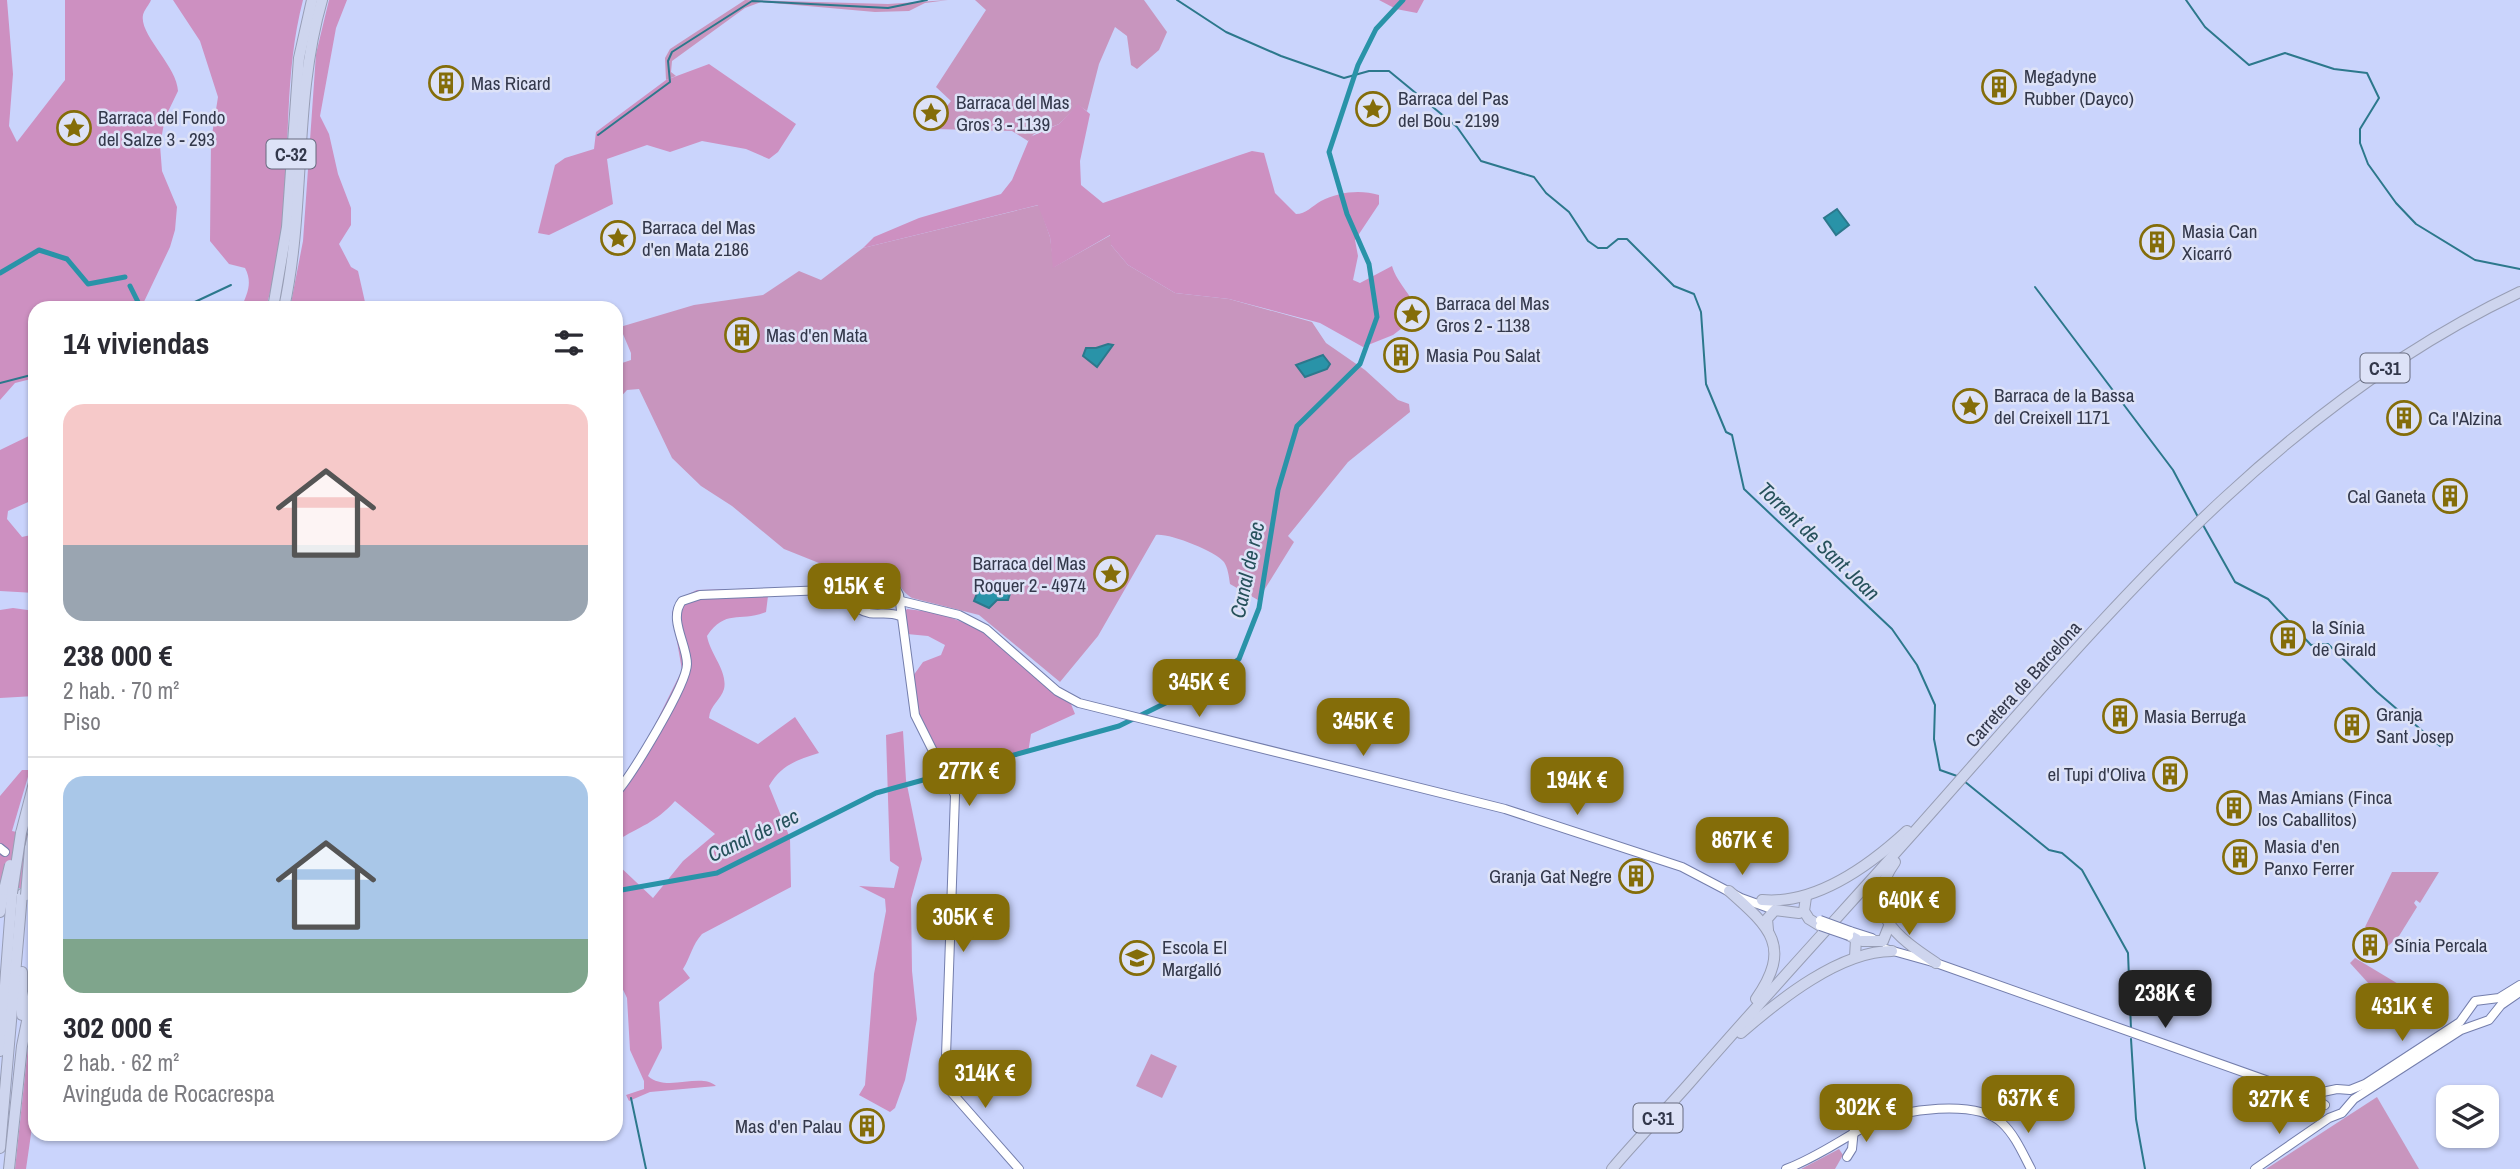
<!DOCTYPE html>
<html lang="es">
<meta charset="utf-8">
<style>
:root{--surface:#fff;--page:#f2f2f3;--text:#2b2b33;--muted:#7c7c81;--line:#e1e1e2;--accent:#846d09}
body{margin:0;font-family:"Archivo Narrow",sans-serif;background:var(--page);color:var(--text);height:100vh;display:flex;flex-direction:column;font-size:26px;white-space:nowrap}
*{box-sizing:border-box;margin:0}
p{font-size:23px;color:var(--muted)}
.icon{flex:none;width:38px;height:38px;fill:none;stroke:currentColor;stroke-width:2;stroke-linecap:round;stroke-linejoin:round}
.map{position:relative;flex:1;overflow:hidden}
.panel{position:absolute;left:28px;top:301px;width:595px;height:840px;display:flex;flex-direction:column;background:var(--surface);border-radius:21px;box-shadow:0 2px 5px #0004}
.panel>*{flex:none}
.controls{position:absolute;left:2436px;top:1085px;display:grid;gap:14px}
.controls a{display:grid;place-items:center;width:63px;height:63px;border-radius:14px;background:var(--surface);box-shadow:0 2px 5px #0004;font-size:35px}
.price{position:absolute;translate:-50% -60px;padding:0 16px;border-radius:14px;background:var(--accent);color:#fff;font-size:23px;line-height:46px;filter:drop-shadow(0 2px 4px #0008)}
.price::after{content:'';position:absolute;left:50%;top:42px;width:21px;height:16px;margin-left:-10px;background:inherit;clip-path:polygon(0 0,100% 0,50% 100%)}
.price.on{background:#222;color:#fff}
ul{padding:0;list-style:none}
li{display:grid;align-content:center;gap:14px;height:371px;padding:0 35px}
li+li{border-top:2px solid var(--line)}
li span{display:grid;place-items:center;height:217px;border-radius:21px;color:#555}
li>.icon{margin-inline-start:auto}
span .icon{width:126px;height:126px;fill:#fffc;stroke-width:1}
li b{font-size:30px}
h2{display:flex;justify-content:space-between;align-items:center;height:84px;padding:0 35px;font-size:30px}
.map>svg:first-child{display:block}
</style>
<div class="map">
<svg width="2520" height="1169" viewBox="0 0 2520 1169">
<rect width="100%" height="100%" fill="#cad4fc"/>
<g fill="#c895be">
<polygon points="745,0 888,4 948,0 925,3 909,11 875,12 761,2 745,8 672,61 671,72 676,76 666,80 665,58 670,49"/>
<polygon points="975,0 1144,0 1167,32 1159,50 1137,69 1131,65 1127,36 1115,27 1099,64 1087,111 1078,105 1059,124 1034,134 1028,141 1012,131 934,129 926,126 925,122 937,119 951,101 936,87 986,10"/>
<path d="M1039,205L1050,237L1054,267L1111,235V245L1128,265L1175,293L1229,299L1312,322L1326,343L1365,370L1398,400L1409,404L1410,412L1348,462L1288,536L1294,542L1258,600L1230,584C1229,577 1228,568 1224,562C1215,551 1169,533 1156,535L1098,636L1060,682L979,615L912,598C888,582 906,565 866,564L854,577L784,549L732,506L701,486L672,458L639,389L627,390L616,402V365L631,360V353L620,327L694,305L763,295L799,271L821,280L863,248Z"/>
<path d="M872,574C885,577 890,580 893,594L862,586L866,576Z"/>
<polygon points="2392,872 2439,872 2420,903 2416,900 2414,903 2417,907 2399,936 2386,948 2375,943 2379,935 2365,927"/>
<polygon points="2355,958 2405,988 2390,1007 2350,963"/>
<polygon points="1151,1054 1177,1066 1162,1098 1136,1086"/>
<polygon points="2377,1097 2419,1169 2266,1169"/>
<polygon points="1839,1149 1843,1155 1835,1169 1801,1169"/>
</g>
<g fill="#cd90c1">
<path d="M0,0H7L13,74L9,126L17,142L65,80V0H151C149,5 144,10 143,15C139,35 177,66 178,91L165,118L160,145L162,171L177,207L175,230L170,247L141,308H35V378L15,383L0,400Z"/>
<path d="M173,0H303C284,73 290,149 283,224C281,252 273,281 266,308H241C247,294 253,283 245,268L229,264L210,241L211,141L218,97L200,41Z"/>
<polygon points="329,0 347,0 336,28 320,116 329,134 338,174 351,208 351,225 339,244 351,267 358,271 365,302 375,308 290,308 303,241 316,54"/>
<polygon points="1379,0 1424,0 1417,13 1396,9"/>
<polygon points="709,64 796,124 778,152 769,159 746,149 702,141 670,152 647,145 607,159 613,204 549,235 538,233 555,165 565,158 594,149 596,132 666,80"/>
<path d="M1078,104L1090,114L1080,161L1081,185L1103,203L1237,156L1252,151L1264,153L1275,193L1296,214C1306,214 1312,206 1321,201C1338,192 1360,189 1379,195V204L1355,240L1358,256L1353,280L1360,283L1392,266C1397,284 1415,297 1418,316L1393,335L1363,347L1320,323L1229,299L1175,293L1128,265L1111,245L1110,235L1053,268L1050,237L1038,205L863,248L874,237L919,218L1001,194L1012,180L1030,137L1059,124Z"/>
<polygon points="35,433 35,499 8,511 7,519 22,537 35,534 35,593 0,591 0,450"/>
<path d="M769,588L766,612C740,623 726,608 707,636C710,654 728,671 724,689C721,700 710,705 709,718L758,744L795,717L819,753C797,760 781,765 769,786L790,838L791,887L702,934C692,945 691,956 683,969L690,978L659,1002L662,1048L648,1076C667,1093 700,1072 716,1086L650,1092L629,1101L626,1095L644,1089V1081L630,1050L627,998L616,975V863L653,898L683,861L715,834L675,801C655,823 641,826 616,841V786L636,763L682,670L672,613L678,599L697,590Z"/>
<polygon points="13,608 35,611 35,696 0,698 0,610"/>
<polygon points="907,609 939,613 980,629 1071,704 1075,714 1031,734 1028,753 965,772 947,766 919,717 913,676 923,662 941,655 945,645 928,636 907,634 903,614"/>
<polygon points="903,731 906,780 922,859 911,899 912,971 917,1019 905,1080 895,1108 890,1112 859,1095 865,1085 874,974 886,911 885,899 859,886 894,888 899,867 890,861 886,735"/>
<polygon points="22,770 30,770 12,831 35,836 35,1106 26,1169 15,1169 29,1038 28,935 31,902 24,888 0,888 0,796"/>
</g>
<g fill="#2993a8" stroke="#2c788c" stroke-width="2">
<polygon points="1837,209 1849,225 1836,235 1824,218"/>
<polygon points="1108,344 1113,345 1097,367 1083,356 1086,348 1096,348"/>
<polygon points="1323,355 1330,364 1327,369 1305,377 1296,365"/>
<polygon points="1012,587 1008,600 997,600 989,608 974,601 978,591"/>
</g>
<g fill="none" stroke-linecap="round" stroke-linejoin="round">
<g stroke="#2c788c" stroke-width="2">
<polyline points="1177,0 1226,32 1281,56 1344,78 1369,71 1389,71 1457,127 1481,161 1534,177 1546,193 1569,212 1588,241 1598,248 1607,248 1618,239 1627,239 1674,286 1694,294 1701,312 1706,384 1726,432 1732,435 1744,489 1892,629 1917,665 1935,705 1934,739"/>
<polyline points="2186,0 2205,27 2249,65 2285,53 2334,69 2367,73 2379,98 2360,129 2360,143 2368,164 2396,203 2416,224 2475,260 2520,269"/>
<polyline points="598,135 670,82 668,61 672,52 752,1 888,8 927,0"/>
<polyline points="2035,287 2173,470 2198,517"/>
<polyline points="182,308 231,285"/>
<polyline points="0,383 35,374"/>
<polyline points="2203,525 2235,582 2268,599 2311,645 2328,644 2377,692 2440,746"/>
<polyline points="1934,739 1940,770 1957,776"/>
<polyline points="1964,781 2049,850 2062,853 2082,870 2128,953 2131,1029"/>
<polyline points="2131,1039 2136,1119 2145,1169"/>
<polyline points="631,1098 646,1169"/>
</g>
<g stroke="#2993a8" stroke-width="5">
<polyline points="0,273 39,250 67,259 88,284 125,277"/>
<polyline points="130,286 141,308"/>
<polyline points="616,891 717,873 876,793 1119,726 1206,683 1239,659 1259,608 1278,490 1297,426 1360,364 1377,317 1369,264 1347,214 1329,152 1358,65 1376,29 1403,0"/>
</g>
<g stroke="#747eac" stroke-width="10">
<g id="minor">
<path d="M900,616C885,610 873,618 859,609L852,589L858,578L876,571L884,573L895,587L899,595L915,715L955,795L945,1085L1019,1169"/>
<path d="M616,793C631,776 687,685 687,664C687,644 668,619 682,601L700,595L852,589L959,615L986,629L1057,691L1079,703L1505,809L1682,867L1741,898L1777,911"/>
<polyline points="0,848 5,852"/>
<polyline points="35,878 35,880"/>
<polyline points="1850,931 1872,938"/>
<polyline points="1886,949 1936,963 2308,1095 2325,1105"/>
<polyline points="2308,1095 2337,1089 2350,1090 2365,1084 2460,1022 2475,1001 2499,998 2520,985"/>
<polyline points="1847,1157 1852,1149 1854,1129"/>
<path d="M1786,1169C1818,1157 1843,1138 1872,1123C1901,1109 1977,1099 2002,1123C2015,1135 2023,1154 2031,1169"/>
<polyline points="2255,1169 2329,1118 2342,1113 2354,1099 2461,1030 2489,1020 2501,1005 2520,992"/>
</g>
</g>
<g stroke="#989eb5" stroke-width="12">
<g id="highway">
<polyline points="273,308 287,227 299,58 312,0"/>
<path d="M284,308C306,206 293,100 322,0"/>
<polyline points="21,833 35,779"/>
<polyline points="30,848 35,826"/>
<path d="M1895,862C1860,911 1897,937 1936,963"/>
<path d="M1729,891C1771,928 1792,947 1756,999"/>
<polyline points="1806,897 1804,911 1809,919 1822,927"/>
<path d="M1762,900C1816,905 1869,866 1907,831"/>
<polyline points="0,912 4,890"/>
<polyline points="1768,930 1767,919 1775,910 1799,913"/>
<polyline points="1841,931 1856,939 1855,957"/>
<polyline points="1862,941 1883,941 1889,926"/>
<polyline points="22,1015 22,972"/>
<path d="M1741,1033C1779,1000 1840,951 1892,951"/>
<polyline points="0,1051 12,893"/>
<polyline points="0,1148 22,894"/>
<polyline points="9,1169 22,1046 35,982"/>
<path d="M1612,1169C1638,1138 1667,1109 1693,1079C1766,995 1841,914 1915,831C2095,629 2269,410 2520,292"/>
</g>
</g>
<use href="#minor" stroke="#fff" stroke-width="8"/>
<use href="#highway" stroke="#ced5ee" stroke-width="10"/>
<g stroke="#747eac" stroke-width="10" stroke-linecap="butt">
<g id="minor-bridge">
<polyline points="1820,920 1850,931"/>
<polyline points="1820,926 1849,936"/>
</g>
</g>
<g stroke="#989eb5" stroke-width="12" stroke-linecap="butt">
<g id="highway-bridge">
<polyline points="4,890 10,865"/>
<polyline points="12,893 21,833"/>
<polyline points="26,895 30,848"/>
</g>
</g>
<use href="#minor-bridge" stroke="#fff" stroke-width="8"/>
<use href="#highway-bridge" stroke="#ced5ee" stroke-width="10"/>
</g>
<defs>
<g id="building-ring" transform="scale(1.75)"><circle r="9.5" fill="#dde2f7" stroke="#846d09" stroke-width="1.5"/><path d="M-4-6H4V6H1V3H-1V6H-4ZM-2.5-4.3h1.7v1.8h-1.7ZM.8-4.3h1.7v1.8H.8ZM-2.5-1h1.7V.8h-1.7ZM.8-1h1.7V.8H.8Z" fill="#846d09"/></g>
<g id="sight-ring" transform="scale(1.75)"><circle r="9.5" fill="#dde2f7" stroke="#846d09" stroke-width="1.5"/><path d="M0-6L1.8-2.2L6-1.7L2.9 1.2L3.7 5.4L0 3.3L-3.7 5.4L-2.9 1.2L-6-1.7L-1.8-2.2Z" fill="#846d09"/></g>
<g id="school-ring" transform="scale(1.75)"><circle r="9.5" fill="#dde2f7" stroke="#846d09" stroke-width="1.5"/><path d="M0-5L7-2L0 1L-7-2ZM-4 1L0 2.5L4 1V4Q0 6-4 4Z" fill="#846d09"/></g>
</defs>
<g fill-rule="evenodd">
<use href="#building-ring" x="446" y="83"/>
<use href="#building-ring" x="1999" y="87"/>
<use href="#sight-ring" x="1373" y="109"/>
<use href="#sight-ring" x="931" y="113"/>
<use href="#sight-ring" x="74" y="128"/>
<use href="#sight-ring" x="618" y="238"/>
<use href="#building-ring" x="2157" y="242"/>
<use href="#sight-ring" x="1412" y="314"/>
<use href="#building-ring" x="742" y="335"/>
<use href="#building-ring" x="1401" y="355"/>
<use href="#sight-ring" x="1970" y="406"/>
<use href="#building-ring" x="2404" y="418"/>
<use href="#building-ring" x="2450" y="496"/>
<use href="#sight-ring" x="1111" y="574"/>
<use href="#building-ring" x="2288" y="638"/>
<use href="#building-ring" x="2120" y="716"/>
<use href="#building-ring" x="2352" y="725"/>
<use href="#building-ring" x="2170" y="774"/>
<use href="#building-ring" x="2234" y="808"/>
<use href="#building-ring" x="2240" y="857"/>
<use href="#building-ring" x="1636" y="876"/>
<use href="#building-ring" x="2370" y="945"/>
<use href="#school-ring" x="1137" y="958"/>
<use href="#building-ring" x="867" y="1126"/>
</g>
<g text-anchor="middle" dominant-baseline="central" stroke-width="5" stroke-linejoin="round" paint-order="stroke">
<g fill="#dde2f7" stroke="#666b7f" stroke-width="2">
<rect x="266.5" y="139.5" width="49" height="29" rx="5"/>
<rect x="2360.5" y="353.5" width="49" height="29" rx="5"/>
<rect x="1633.5" y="1103.5" width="49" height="29" rx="5"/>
</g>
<g font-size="18" font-weight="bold" fill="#33384b">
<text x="291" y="154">C-32</text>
<text x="2385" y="368">C-31</text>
<text x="1658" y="1118">C-31</text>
</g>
<g font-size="19" fill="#33384b" stroke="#dde2f7" text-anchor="start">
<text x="2024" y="76">Megadyne<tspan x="2024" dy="22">Rubber (Dayco)</tspan></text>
<text x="471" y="83">Mas Ricard</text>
<text x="1398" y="98">Barraca del Pas<tspan x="1398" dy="22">del Bou - 2199</tspan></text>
<text x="956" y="102">Barraca del Mas<tspan x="956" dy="22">Gros 3 - 1139</tspan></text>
<text x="98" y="117">Barraca del Fondo<tspan x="98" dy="22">del Salze 3 - 293</tspan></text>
<text x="642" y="227">Barraca del Mas<tspan x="642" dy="22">d'en Mata 2186</tspan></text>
<text x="2182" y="231">Masia Can<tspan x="2182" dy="22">Xicarró</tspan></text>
<text x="1436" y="303">Barraca del Mas<tspan x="1436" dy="22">Gros 2 - 1138</tspan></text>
<text x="766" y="335">Mas d'en Mata</text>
<text x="1426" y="355">Masia Pou Salat</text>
<text x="1994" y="395">Barraca de la Bassa<tspan x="1994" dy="22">del Creixell 1171</tspan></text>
<text x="2428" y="418">Ca l'Alzina</text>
<text x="2426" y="496" text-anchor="end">Cal Ganeta</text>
<text x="1086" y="563" text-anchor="end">Barraca del Mas<tspan x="1086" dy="22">Roquer 2 - 4974</tspan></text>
<text x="2312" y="627">la Sínia<tspan x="2312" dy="22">de Girald</tspan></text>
<text x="2376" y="714">Granja<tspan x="2376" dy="22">Sant Josep</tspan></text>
<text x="2144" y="716">Masia Berruga</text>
<text x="2146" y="774" text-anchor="end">el Tupi d'Oliva</text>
<text x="2258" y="797">Mas Amians (Finca<tspan x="2258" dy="22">los Caballitos)</tspan></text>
<text x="2264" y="846">Masia d'en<tspan x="2264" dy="22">Panxo Ferrer</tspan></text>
<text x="1612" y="876" text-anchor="end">Granja Gat Negre</text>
<text x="2394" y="945">Sínia Percala</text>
<text x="1162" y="947">Escola El<tspan x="1162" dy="22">Margalló</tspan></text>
<text x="842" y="1126" text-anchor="end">Mas d'en Palau</text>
</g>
<g font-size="19" fill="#33384b" stroke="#dde2f7">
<text transform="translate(2023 684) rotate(-48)">Carretera de Barcelona</text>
</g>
<g font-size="21" font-style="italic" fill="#26515b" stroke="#dde2f7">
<text transform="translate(1819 541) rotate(44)">Torrent de Sant Joan</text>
<text transform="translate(1247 570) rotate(-78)">Canal de rec</text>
<text transform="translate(753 835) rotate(-25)">Canal de rec</text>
</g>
</g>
</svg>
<div class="controls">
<a><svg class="icon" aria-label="layers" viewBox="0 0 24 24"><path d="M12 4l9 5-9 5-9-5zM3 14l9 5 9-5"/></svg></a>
</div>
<b class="price" style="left:854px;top:623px">915K €</b>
<b class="price" style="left:1199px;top:719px">345K €</b>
<b class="price" style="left:1363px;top:758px">345K €</b>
<b class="price" style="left:969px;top:808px">277K €</b>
<b class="price" style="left:1577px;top:817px">194K €</b>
<b class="price" style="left:1742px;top:877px">867K €</b>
<b class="price" style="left:1909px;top:937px">640K €</b>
<b class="price" style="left:963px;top:954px">305K €</b>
<b class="price on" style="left:2165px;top:1030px">238K €</b>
<b class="price" style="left:2402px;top:1043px">431K €</b>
<b class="price" style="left:985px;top:1110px">314K €</b>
<b class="price" style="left:2028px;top:1135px">637K €</b>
<b class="price" style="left:2279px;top:1136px">327K €</b>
<b class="price" style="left:1866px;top:1144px">302K €</b>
<section class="panel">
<h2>14 viviendas<svg class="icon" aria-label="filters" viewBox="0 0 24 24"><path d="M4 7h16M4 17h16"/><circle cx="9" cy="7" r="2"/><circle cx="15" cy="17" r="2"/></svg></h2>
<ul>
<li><span style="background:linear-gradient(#f6c9c9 65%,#9aa5b1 0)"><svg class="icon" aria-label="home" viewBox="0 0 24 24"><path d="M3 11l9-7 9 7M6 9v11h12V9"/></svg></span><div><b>238 000 €</b><p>2 hab. · 70 m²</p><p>Piso</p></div></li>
<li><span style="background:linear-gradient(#a9c7e8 75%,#7fa58c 0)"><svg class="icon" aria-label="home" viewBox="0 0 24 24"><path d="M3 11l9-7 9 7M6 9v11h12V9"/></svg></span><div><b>302 000 €</b><p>2 hab. · 62 m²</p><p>Avinguda de Rocacrespa</p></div></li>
</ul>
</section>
</div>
